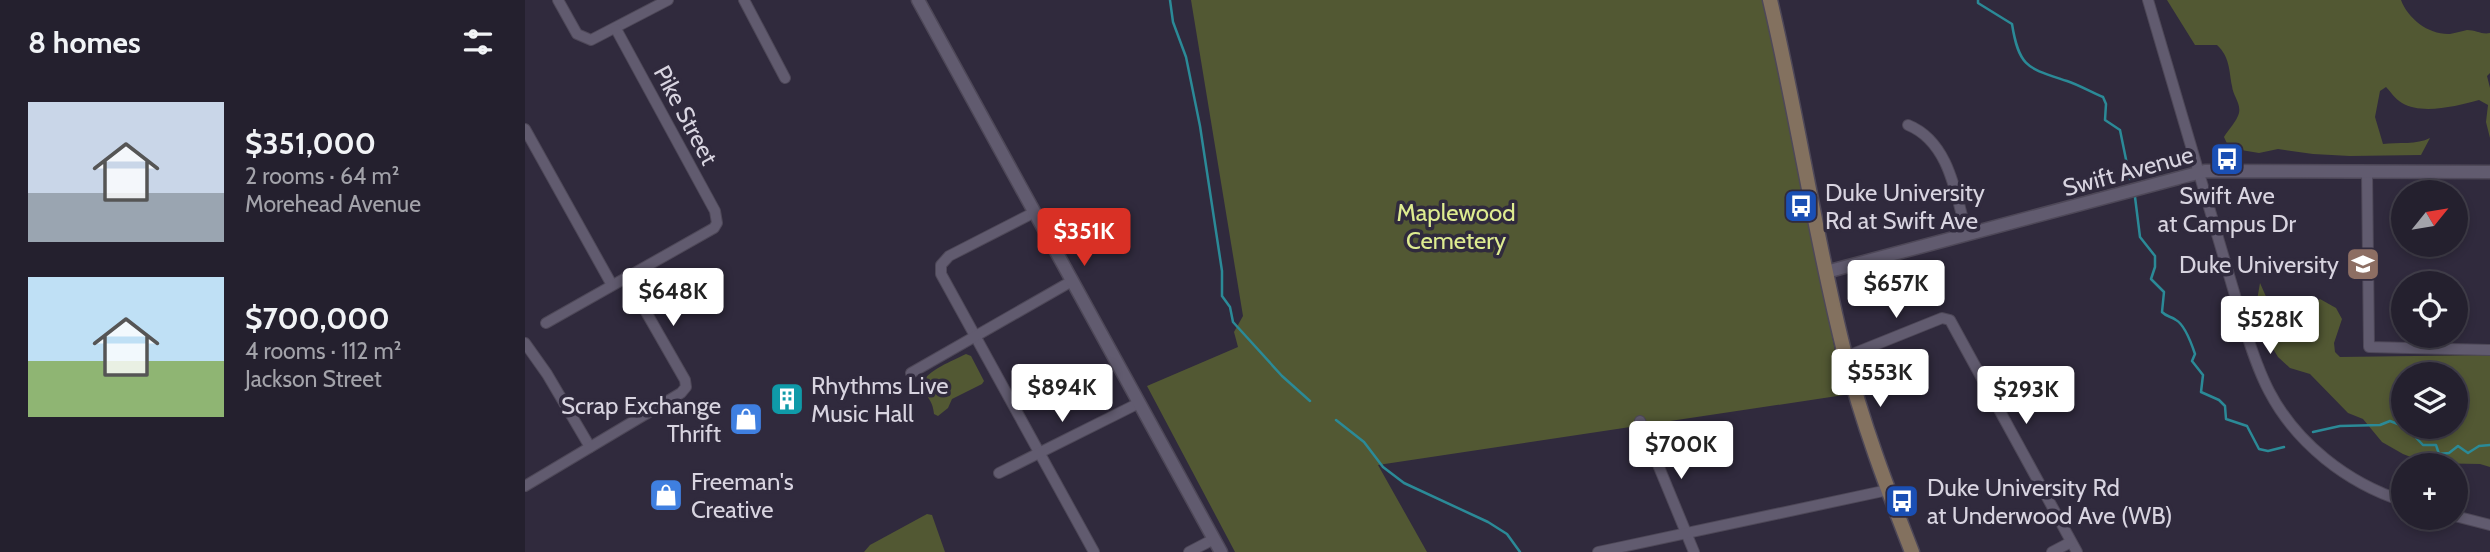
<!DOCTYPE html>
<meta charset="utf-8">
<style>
:root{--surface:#24202e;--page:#2c2836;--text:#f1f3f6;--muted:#a3a3aa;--line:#413e4a;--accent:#d93025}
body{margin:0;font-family:Cabin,sans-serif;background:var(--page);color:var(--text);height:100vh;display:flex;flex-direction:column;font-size:26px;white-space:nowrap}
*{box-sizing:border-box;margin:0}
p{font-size:23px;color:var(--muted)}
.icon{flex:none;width:38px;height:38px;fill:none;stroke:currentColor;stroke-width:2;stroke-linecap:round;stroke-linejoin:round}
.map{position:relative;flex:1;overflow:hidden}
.drawer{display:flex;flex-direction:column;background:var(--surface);width:525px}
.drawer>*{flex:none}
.needle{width:46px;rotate:60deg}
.tools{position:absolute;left:1866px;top:180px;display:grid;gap:14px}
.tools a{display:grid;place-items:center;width:77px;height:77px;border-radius:50%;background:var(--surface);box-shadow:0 4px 10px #0003,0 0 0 2px var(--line);font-size:35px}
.price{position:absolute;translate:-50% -60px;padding:0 16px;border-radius:7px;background:#fff;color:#222;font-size:23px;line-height:46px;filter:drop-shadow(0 2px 4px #0008)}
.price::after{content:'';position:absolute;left:50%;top:42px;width:21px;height:16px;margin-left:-10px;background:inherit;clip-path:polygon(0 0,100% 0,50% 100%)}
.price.on{background:var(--accent);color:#fff}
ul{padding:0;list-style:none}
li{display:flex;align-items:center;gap:21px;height:175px;padding:0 28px}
li span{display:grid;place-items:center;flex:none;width:196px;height:140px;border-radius:0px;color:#555}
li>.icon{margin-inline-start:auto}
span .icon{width:84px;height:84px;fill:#fffc;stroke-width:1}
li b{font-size:30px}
h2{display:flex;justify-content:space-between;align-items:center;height:84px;padding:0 28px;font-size:30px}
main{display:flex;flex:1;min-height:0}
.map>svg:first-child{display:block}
</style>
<main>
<section class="drawer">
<h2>8 homes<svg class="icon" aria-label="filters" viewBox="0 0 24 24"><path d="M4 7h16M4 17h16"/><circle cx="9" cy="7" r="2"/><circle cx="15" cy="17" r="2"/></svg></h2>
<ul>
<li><span style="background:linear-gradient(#c9d6e8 65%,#9aa5b1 0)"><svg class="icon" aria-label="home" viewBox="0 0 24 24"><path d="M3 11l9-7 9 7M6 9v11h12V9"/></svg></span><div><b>$351,000</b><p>2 rooms · 64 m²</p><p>Morehead Avenue</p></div></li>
<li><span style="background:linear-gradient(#bfe0f5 60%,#8fb573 0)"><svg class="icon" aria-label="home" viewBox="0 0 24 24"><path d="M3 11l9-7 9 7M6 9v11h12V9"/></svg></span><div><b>$700,000</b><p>4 rooms · 112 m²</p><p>Jackson Street</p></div></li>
</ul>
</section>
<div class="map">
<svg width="1965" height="552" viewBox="0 0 1965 552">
<rect width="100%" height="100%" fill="#302a3d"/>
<g fill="#525833" fill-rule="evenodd">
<polygon points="666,0 1239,0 1319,395 853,465 902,552 710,552 622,386 713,347 709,332 718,316"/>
<path d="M1642,0H1876C1883,19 1904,35 1925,34C1931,33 1937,31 1942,30C1951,30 1957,35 1965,33V73L1962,76L1965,88V138L1961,122L1963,105L1954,100C1932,106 1897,115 1877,103C1870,99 1866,92 1861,87L1855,91L1850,117L1858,144C1873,142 1892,145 1905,138L1896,155L1825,156L1788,154L1753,149L1734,153L1704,148L1699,137C1703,130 1712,121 1714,113C1716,103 1708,96 1707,86C1704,71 1705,57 1692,45H1670Z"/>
<path d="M1735,283L1743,301C1758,307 1783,309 1795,299L1811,308L1817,319L1809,343L1810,352L1815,357L1965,355V467L1955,464L1901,463L1878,454L1857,442L1838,419L1823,413L1785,374L1765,368L1753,357L1736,329L1730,312ZM1878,374H1930V427H1878Z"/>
<path d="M441,354L446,356L459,381L457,384L427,399L423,408L413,416L409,414C408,399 400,397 396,384C403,370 427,361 441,354Z"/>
<polygon points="402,514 407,515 420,552 339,552 345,545"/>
</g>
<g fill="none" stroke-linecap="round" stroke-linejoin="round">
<g stroke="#2b8a97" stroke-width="2.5">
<polyline points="645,0 648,22 661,57 675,126 697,271 697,296 705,307 708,322 757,376 785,401"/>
<path d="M1453,0V3L1487,24C1494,68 1503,68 1542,81C1554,85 1566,92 1578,97L1581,104L1580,120L1595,130L1605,179"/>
<path d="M1610,197L1615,237L1630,256V267L1626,279L1639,292L1637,312C1642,317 1645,316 1651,320C1660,325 1667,345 1670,354L1667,361L1678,375L1676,392L1694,400L1700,406L1701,419L1722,426L1734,449L1743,451L1759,447"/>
<polyline points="811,420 839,442 858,467 879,483 963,522 982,534 995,552"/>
<polyline points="1881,427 1898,445 1911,445 1914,454 1924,453 1933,446 1943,453 1954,446 1965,445"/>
<polyline points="1788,432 1815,426 1855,425 1865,421 1878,426"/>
</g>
<g stroke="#4e4858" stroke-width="12">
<g id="minor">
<polyline points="33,0 52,34 66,40 143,0"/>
<polyline points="219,0 260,78"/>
<path d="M1623,0L1719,326C1726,348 1733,370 1744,391C1771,443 1822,483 1878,501"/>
<path d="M1383,125C1425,142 1431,196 1442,235"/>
<polyline points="0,129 87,285"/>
<polyline points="1842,172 1844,347 1965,350"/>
<polyline points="510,212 424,256 416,265 416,274 569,552"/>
<polyline points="21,323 189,228 192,223 190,211 91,29"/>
<polyline points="0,343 22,374 65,447"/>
<polyline points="1320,357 1417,318 1425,320 1552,552"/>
<polyline points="386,373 547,281"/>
<polyline points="1115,421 1169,552"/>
<polyline points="474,473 614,403"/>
<polyline points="0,486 156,393 161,387 160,380 101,277"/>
<polyline points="1930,516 1965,525"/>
<polyline points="664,552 689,539"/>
<polyline points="1073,552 1363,490"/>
<polyline points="1527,552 1546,542"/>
</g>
</g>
<g stroke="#4e4858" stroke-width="15">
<g id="tertiary">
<polyline points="393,0 696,552"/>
<polyline points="1301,272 1680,171 1965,172"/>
</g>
</g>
<g stroke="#4e4858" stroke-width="17">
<path id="secondary" d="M1245,0C1273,118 1290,238 1320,355C1337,422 1362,488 1387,552"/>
</g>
<use href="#minor" stroke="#615b6f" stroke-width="10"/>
<use href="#tertiary" stroke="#615b6f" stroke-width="12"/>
<use href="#secondary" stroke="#83715f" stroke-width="14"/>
</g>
<defs>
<g id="bus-square" transform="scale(1.75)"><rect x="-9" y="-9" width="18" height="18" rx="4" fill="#1a4fb4" stroke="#302a3d"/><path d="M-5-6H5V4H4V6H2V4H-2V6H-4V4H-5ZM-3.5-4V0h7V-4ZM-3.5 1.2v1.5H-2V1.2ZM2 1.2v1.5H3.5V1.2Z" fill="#fff"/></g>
<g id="university-square" transform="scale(1.75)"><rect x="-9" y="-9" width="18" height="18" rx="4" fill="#8d6e63" stroke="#302a3d"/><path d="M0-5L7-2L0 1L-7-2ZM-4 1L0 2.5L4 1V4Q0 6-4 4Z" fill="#fff"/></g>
<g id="building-square" transform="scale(1.75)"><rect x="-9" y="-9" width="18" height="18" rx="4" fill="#0f9aa8" stroke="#302a3d"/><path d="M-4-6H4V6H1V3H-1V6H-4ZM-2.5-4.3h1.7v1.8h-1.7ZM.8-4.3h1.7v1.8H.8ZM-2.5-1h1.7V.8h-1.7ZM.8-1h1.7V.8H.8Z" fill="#fff"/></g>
<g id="shop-square" transform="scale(1.75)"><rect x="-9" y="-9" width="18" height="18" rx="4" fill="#3f7fe0" stroke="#302a3d"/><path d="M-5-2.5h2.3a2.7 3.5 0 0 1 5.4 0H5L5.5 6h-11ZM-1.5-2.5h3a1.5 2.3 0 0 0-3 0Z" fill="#fff"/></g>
</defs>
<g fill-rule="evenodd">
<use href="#bus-square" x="1702" y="159"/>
<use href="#bus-square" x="1276" y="206"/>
<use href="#university-square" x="1838" y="264"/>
<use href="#building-square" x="262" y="399"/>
<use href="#shop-square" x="221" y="419"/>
<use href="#shop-square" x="141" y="495"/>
<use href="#bus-square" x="1377" y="501"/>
</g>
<g text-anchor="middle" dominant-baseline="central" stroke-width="7" stroke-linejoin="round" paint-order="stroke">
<g font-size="24" fill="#d8d4e0" stroke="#302a3d">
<text transform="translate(161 115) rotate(62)">Pike Street</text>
<text transform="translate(1603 171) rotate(-15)">Swift Avenue</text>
</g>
<g font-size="24" fill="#d8d4e0" stroke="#302a3d" text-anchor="start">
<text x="1300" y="192">Duke University<tspan x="1300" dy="28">Rd at Swift Ave</tspan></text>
<text x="1702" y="195" text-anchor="middle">Swift Ave<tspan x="1702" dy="28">at Campus Dr</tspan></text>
<text x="1814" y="264" text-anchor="end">Duke University</text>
<text x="286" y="385">Rhythms Live<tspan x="286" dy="28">Music Hall</tspan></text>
<text x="196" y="405" text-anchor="end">Scrap Exchange<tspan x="196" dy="28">Thrift</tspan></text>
<text x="166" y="481">Freeman's<tspan x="166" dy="28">Creative</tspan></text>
<text x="1402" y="487">Duke University Rd<tspan x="1402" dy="28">at Underwood Ave (WB)</tspan></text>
</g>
<g font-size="24" fill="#deec90" stroke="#302a3d">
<text x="931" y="212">Maplewood<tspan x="931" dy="28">Cemetery</tspan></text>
</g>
</g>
</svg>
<div class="tools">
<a><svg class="needle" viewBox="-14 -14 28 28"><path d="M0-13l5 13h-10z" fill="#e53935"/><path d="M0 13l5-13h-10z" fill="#a3a3aa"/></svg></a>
<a><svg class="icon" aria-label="locate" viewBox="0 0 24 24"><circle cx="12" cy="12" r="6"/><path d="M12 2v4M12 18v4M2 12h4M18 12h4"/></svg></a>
<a><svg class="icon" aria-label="layers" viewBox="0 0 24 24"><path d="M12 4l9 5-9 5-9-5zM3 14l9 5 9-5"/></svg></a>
<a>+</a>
</div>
<b class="price on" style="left:559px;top:268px">$351K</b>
<b class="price" style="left:1371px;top:320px">$657K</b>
<b class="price" style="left:148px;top:328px">$648K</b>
<b class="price" style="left:1745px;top:356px">$528K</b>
<b class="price" style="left:1355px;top:409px">$553K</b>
<b class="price" style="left:537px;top:424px">$894K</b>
<b class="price" style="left:1501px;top:426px">$293K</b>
<b class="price" style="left:1156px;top:481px">$700K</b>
</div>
</main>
